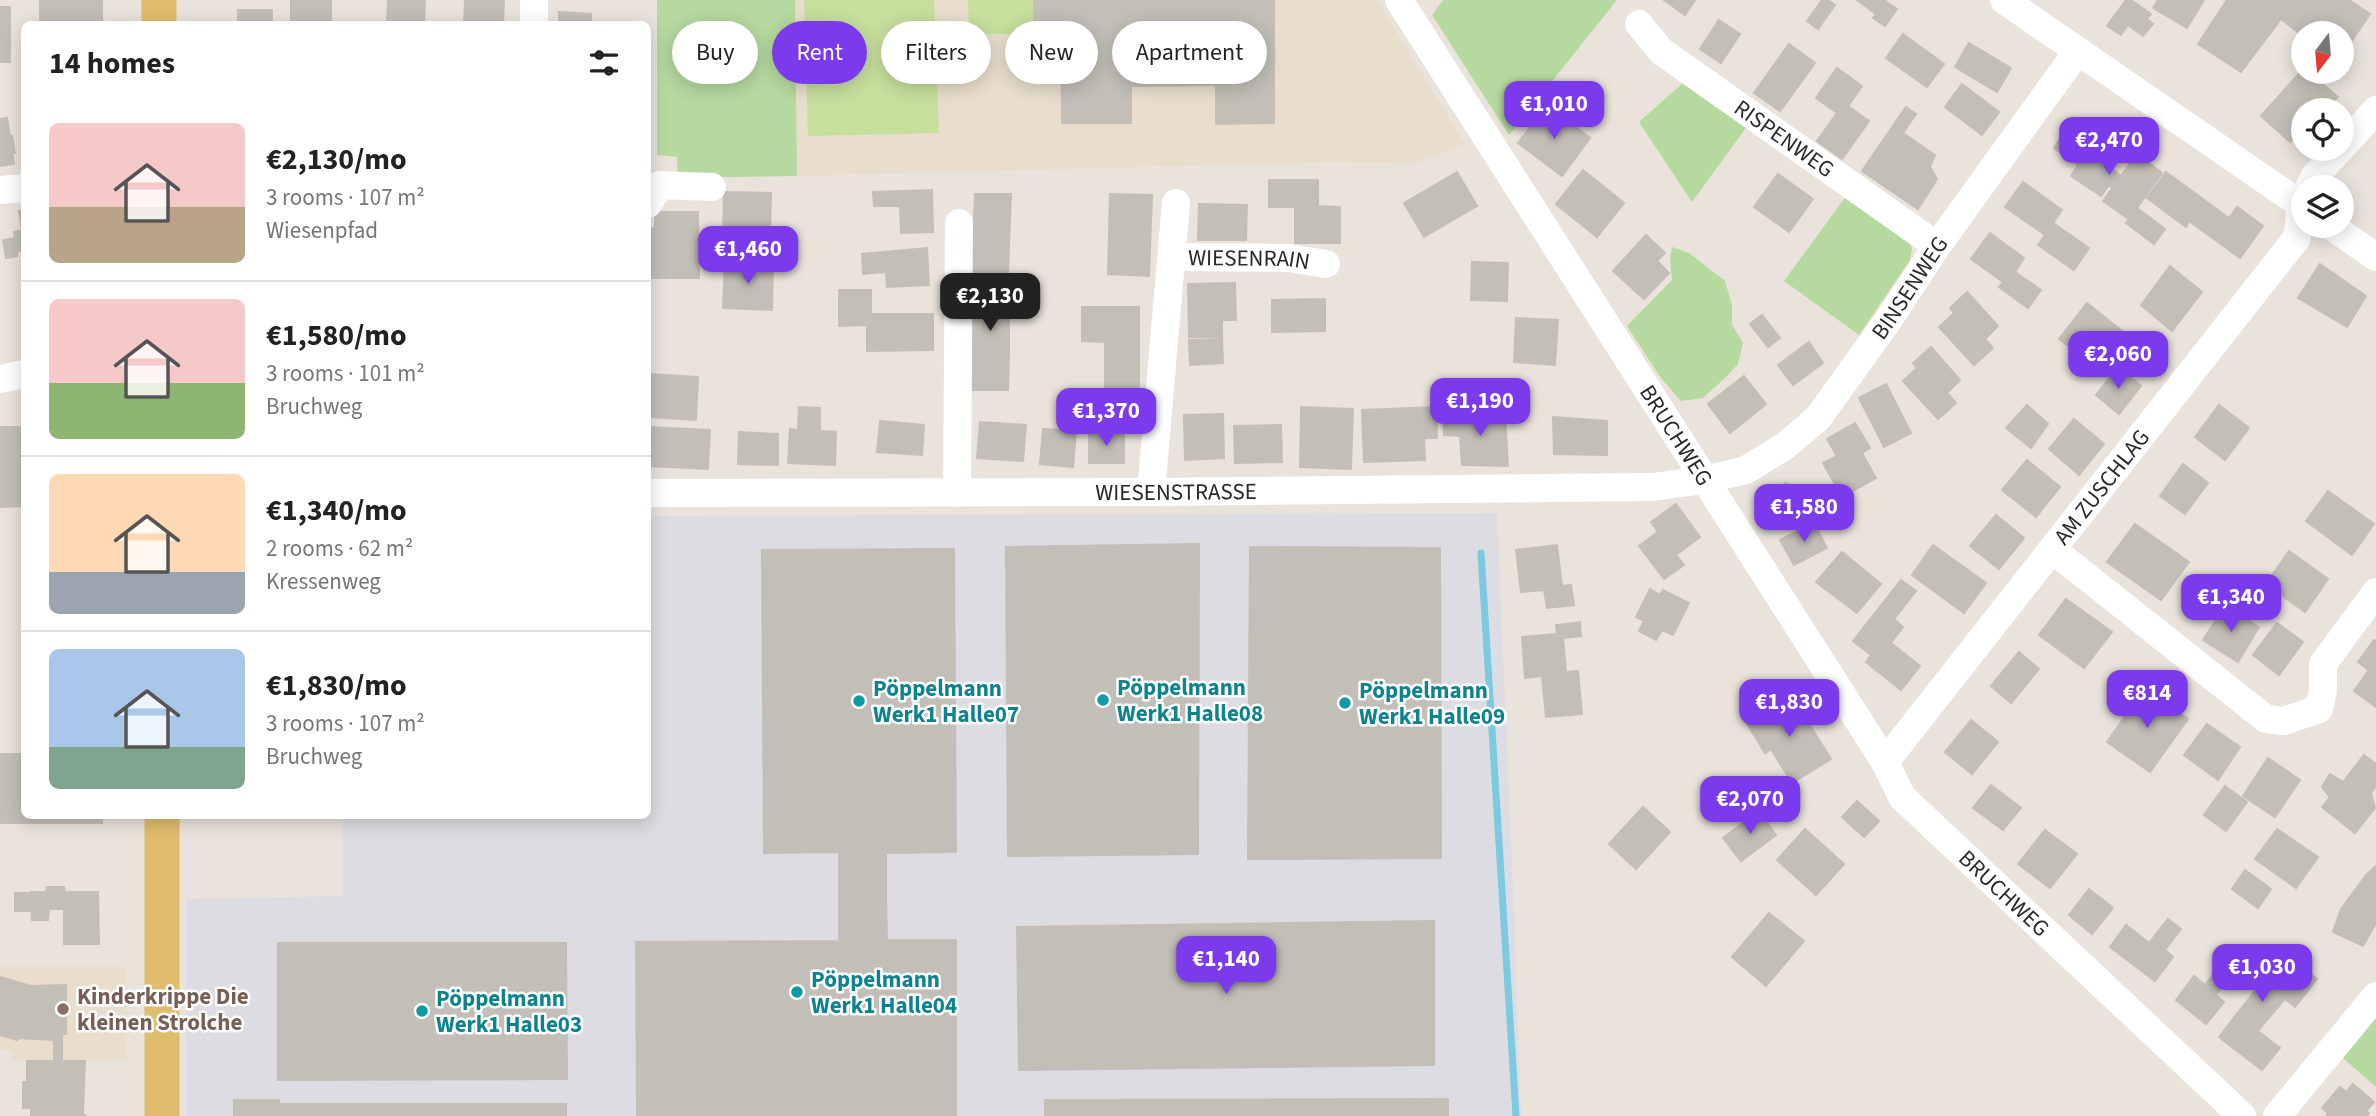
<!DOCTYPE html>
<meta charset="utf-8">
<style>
:root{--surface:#fff;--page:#f2f2f2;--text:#222;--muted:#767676;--line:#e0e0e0;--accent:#7c3aed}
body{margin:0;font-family:"Source Sans 3",sans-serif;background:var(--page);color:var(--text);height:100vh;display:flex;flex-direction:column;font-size:26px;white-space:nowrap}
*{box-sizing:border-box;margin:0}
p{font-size:23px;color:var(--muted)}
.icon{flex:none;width:38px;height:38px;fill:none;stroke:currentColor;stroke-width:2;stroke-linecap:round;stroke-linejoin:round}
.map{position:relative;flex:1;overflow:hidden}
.drawer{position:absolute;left:21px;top:21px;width:630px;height:798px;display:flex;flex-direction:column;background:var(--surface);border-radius:10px;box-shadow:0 4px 18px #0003}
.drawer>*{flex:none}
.hud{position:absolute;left:672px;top:21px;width:665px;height:63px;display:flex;gap:14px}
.needle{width:46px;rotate:196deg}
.fabs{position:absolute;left:2291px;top:21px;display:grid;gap:14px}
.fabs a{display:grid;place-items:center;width:63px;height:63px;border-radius:50%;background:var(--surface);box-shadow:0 4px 18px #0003;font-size:35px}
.price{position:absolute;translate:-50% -60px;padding:0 16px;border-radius:14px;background:var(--accent);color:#fff;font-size:23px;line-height:46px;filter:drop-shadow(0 2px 4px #0008)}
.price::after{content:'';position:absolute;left:50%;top:42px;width:21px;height:16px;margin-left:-10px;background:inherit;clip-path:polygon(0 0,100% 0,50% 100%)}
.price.active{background:#222;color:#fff}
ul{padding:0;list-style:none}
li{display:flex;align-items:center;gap:21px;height:175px;padding:0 28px}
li+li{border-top:2px solid var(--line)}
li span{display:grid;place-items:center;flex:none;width:196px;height:140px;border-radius:10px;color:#555}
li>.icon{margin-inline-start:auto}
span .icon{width:84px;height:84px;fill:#fffc;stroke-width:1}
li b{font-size:30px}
h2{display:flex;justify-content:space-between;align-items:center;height:84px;padding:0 28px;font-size:30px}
.tag{padding:0 24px;border-radius:32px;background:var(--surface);box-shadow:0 4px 18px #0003;font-size:24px;line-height:63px}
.tag.active{background:var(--accent);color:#fff}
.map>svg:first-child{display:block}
</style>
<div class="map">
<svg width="2376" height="1116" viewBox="0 0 2376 1116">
<rect width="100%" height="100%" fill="#e9e3dc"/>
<polygon fill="#dddce2" points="1497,513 1513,888 1521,1116 186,1116 186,899 343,896 343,816 648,816 648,516"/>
<g fill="#e9decd">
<polygon points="795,0 1377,0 1465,144 1415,163 1329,162 797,176"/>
<polygon points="0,967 126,967 127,1060 12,1061 12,1050 0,1050"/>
</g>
<g fill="#b6d99f">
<polygon points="657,0 795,0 797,176 678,178 677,157 657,155"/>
<polygon points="1443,0 1617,0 1509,135 1432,15"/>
<polygon points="1683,83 1748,125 1692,202 1639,122"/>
<polygon points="1847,195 1908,239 1912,249 1910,260 1859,335 1784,281"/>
<polygon points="1672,247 1689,253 1725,281 1732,305 1732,325 1743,343 1738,364 1726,377 1703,398 1681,401 1661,378 1627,326 1672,280 1670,260"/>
<polygon points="2376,1017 2376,1087 2343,1058"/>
</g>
<g fill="#c6df9c">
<polygon points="804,0 934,0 939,133 808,136"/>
<polygon points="968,0 1034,0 1035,33 969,35"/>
</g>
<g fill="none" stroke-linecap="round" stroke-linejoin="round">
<polyline stroke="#7bcadf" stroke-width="7" points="1481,553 1516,1116"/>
</g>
<g fill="#c2beb8" stroke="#c4beb6" stroke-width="2">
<rect x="40" y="0" width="62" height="24"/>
<rect x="291" y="0" width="40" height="24"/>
<polygon points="388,0 425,0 424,24 387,24"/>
<polygon points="465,0 504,0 503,24 464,24"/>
<polygon points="1034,0 1274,0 1274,123 1216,124 1216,85 1131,86 1131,123 1062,123 1061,37 1035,33"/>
<polygon points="1664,0 1695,0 1685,15"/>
<polygon points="1822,0 1828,0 1835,5 1818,29 1807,21"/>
<polygon points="1857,0 1886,0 1876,14"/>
<polygon points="2126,0 2131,0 2151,14 2147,19 2153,24 2143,36 2128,25 2121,35 2107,26"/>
<polygon points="2158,0 2204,0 2187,28 2153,8"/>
<polygon points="2227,0 2349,0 2370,14 2342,55 2342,33 2303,33 2303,36 2281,19 2241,72 2198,44"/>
<polygon points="1885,1 1897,9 1885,26 1873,18"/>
<rect x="0" y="7" width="10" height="55"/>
<rect x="238" y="10" width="34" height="14"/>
<polygon points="559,12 591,14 591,24 559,24"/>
<polygon points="1719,20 1740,34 1721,63 1700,49"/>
<polygon points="1903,34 1944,64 1927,87 1886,58"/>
<polygon points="1969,43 2011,68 1997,92 1955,67"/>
<polygon points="1789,44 1815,63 1780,111 1754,93"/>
<polygon points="1837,68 1862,86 1848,106 1869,121 1842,159 1817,141 1837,113 1816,98"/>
<polygon points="2303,69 2303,72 2326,72 2318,80 2338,97 2326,110 2303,110 2303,134 2300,131 2290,142 2261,116"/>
<polygon points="1962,84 1999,112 1982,135 1945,107"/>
<polygon points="1547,105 1590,138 1562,176 1518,143"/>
<polygon points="1906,107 1916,114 1903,133 1935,155 1930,167 1937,179 1918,209 1862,171"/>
<polygon points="7,118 9,130 0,132 0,119"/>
<polygon points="2072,121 2116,151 2097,178 2054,148"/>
<polygon points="9,130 10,137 12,136 15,153 12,153 14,164 0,166 0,132"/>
<polygon points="2137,154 2162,173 2129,219 2103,201"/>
<polygon points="2078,165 2109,185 2101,196 2071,176"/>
<polygon points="2106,165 2121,176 2113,188 2097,177"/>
<polygon points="1583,170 1624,203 1597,237 1556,204"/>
<polygon points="1457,172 1477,206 1424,237 1404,203"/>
<polygon points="2166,172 2229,218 2237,207 2263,226 2240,258 2189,221 2186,227 2147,198"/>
<polygon points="1778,174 1813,199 1789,232 1754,207"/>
<polygon points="1269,180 1318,180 1318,206 1340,207 1340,243 1295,243 1295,207 1269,207"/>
<polygon points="2023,182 2062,210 2053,223 2089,248 2074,270 2038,245 2045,235 2005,207"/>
<polygon points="932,190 933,232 901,233 900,206 874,206 873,192"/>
<polygon points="724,192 771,193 770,236 723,235"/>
<polygon points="975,194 1011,194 1008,273 972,274"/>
<polygon points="1110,194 1152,195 1149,276 1108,274"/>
<polygon points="1199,204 1247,205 1246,240 1198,240"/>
<polygon points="2137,208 2165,229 2154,244 2126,223"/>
<polygon points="24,210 24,250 23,244 16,245 14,232 22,230 19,211"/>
<polygon points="655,212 698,212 699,278 648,278 648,229 655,228"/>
<polygon points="1990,233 2024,258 2015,272 2041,290 2028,308 1999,287 2003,282 1971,259"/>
<polygon points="1646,235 1665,253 1657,261 1669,273 1644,299 1613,271"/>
<polygon points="15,238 16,245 23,244 24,250 17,251 17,256 6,258 3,240"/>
<polygon points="927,248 929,285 887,287 886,272 863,274 862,254"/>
<polygon points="725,261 773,263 772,310 723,308"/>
<polygon points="1472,262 1508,263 1507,301 1471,300"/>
<polygon points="2320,264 2366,296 2347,327 2298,298"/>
<polygon points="2170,266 2202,292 2172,331 2141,305"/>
<polygon points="1235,283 1236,320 1222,320 1222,337 1189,337 1188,284"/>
<polygon points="839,290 871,290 871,314 933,314 933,350 867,351 867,325 839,326"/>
<polygon points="1967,292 1998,326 1985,339 1993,348 1974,365 1939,327 1954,313 1950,308"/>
<polygon points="1325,299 1325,331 1272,332 1272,300"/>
<polygon points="2087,303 2122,331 2095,366 2059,339"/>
<polygon points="1082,307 1139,307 1139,396 1105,396 1105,342 1082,341"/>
<polygon points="970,312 1009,313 1009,355 971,354"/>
<polygon points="1762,315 1780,338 1768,347 1750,324"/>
<polygon points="1516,318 1558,320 1555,365 1514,362"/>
<polygon points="1222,339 1223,363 1190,365 1189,340"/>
<polygon points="1809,342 1823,363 1793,385 1778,365"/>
<polygon points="1931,347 1960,380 1947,393 1956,403 1938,419 1903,381 1917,368 1913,363"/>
<polygon points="971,354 1009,355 1008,390 971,390"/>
<polygon points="2118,367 2141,386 2119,414 2096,395"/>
<polygon points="648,374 698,377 696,420 648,417"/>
<polygon points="1744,376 1766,404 1730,433 1708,404"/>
<polygon points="1886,384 1911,433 1884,447 1859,398"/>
<polygon points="2027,405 2048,424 2031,448 2006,428"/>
<polygon points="2219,405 2249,428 2225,460 2195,437"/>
<polygon points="799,407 820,408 820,431 836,432 835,465 788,463 790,429 798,430"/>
<polygon points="1301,407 1353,409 1351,469 1300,467"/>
<polygon points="1436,407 1437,438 1424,438 1425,460 1364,462 1362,410"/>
<polygon points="1505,413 1508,466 1462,465 1460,436 1444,435 1443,415"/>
<polygon points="1223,414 1224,458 1185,460 1184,415"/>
<polygon points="1553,417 1607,421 1607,455 1554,454"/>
<polygon points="2074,419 2104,444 2079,475 2049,449"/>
<polygon points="880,421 924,425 922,455 877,452"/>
<polygon points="980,422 1026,425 1023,461 977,458"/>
<polygon points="1855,423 1870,448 1862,453 1876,478 1842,497 1823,463 1837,456 1827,439"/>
<polygon points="1281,425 1282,462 1235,463 1234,426"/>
<polygon points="0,427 20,427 21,471 0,471"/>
<polygon points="648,427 710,430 708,469 648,466"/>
<polygon points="1043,429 1076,431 1073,467 1040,464"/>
<polygon points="739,432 778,434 778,465 738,464"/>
<rect x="1089" y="434" width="35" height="29"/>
<polygon points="2027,460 2060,487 2036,517 2002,490"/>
<polygon points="2183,464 2208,483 2185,514 2160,496"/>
<polygon points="0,471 21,471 22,506 0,507"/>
<polygon points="1786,483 1801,508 1772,525 1757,500"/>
<polygon points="2328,491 2374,524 2352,555 2306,521"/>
<polygon points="1676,504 1700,537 1676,555 1684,565 1664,579 1639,546 1658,532 1651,522"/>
<polygon points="1996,515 2024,538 1999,569 1970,546"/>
<polygon points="1814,523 1827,548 1794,565 1780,540"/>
<polygon points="2135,524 2189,562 2161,600 2107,562"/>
<polygon points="1199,544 1198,854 1008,856 1006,547"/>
<polygon points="1557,545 1562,586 1571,585 1574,605 1547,608 1544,590 1521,592 1516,550"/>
<polygon points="1933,545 1986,583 1964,613 1912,575"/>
<polygon points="1250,547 1440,548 1441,858 1248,859"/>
<polygon points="954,549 956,852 886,853 886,896 839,896 839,852 764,853 762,550"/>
<polygon points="2289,551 2328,579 2305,612 2266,584"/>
<polygon points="1842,552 1881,584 1857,613 1816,582"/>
<polygon points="1901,580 1916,591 1894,619 1903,627 1891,643 1920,666 1901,690 1866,662 1871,655 1853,641"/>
<polygon points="1650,589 1660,595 1663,590 1689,603 1673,635 1662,630 1656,640 1639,631 1644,621 1636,617"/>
<polygon points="2066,599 2112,632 2084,668 2039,635"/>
<polygon points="2225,606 2259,627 2238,662 2203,640"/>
<polygon points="1580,622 1581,636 1563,638 1566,672 1578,671 1582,714 1546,717 1542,676 1525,678 1522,637 1557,634 1556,625"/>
<polygon points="2277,623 2303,642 2279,675 2253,655"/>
<polygon points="2374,640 2376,641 2376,676 2358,662"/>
<polygon points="2019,652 2039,669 2011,703 1991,686"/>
<polygon points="2369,670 2376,676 2376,707 2354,691"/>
<polygon points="2145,688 2188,719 2150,772 2107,742"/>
<polygon points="1791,695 1831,759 1792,783 1771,749 1765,753 1746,722"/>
<polygon points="1971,720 1998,742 1972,774 1945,752"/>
<polygon points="2207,724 2240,747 2218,780 2184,755"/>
<polygon points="0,754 22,754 22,766 24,766 24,816 102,816 102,823 0,823"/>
<polygon points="2364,755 2376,764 2376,786 2371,793 2375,808 2355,833 2322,807 2330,797 2322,787 2330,774 2343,782"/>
<polygon points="2268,758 2300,780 2275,817 2243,796"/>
<polygon points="1991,785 2021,808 2003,830 1973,808"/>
<polygon points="2225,786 2247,802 2226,831 2204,815"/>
<polygon points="1857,801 1879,821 1864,837 1842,817"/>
<polygon points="1643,807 1670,832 1636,869 1609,844"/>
<polygon points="1759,811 1776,835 1741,861 1723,838"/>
<polygon points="1805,829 1844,864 1816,895 1777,860"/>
<polygon points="2277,829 2318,857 2296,888 2255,859"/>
<polygon points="2045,830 2077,854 2050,888 2018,864"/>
<polygon points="2376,866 2376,923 2363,946 2333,932 2341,909 2367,874"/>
<polygon points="2245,870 2271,889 2258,908 2232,889"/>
<polygon points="47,887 64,887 65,892 98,892 99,944 64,944 64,909 49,909 48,920 32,920 31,892 46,892"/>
<polygon points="2089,889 2113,908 2092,934 2069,915"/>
<rect x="15" y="893" width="16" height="18"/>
<polygon points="839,896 886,896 887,940 956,940 956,1116 637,1116 636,942 839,941"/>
<polygon points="1769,913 1804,941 1766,986 1732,957"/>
<polygon points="2168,919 2181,929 2165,950 2173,957 2155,981 2110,947 2126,925 2149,943"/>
<polygon points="1434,921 1434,1065 1019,1070 1017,927"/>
<polygon points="278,943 566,943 567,1079 278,1080"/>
<polygon points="2285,953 2317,979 2295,1007 2263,981"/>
<polygon points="2222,963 2234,972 2216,995 2224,1002 2206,1024 2176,1000 2194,976 2205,985"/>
<polygon points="0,977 31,986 66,985 66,1034 62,1034 62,1061 54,1061 54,1040 18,1038 17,1040 0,1035"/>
<polygon points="2263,981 2285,999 2261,1027 2240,1010"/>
<polygon points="2240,1010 2261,1027 2258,1031 2280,1048 2262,1070 2219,1037"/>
<polygon points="27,1061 85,1061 83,1114 86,1116 31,1116 31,1108 23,1108 23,1082 27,1082"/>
<polygon points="2353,1084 2374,1102 2366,1111 2369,1113 2367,1116 2326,1116 2328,1113 2322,1108 2340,1087 2346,1092"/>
<polygon points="1448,1099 1448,1116 1045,1116 1045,1100"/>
<rect x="234" y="1100" width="45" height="16"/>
<rect x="279" y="1104" width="287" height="12"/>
</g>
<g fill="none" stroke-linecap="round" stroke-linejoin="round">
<g stroke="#fff" stroke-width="28">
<path id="s1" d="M1399,0L1885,762L1902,797L2242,1116"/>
<polyline points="2004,0 2303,206"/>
<polyline points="534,24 534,0"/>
<path id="s2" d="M1639,24L1661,51L1937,246"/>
<polyline points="2342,147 2376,110"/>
<polyline points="2309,187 2315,176 2340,149"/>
<polyline points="0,190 24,188"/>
<polyline points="648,204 660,185 712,187"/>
<polyline points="2331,226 2376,257"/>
<path id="s3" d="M1172,257L1289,258L1326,264"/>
<polyline points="0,379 24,374"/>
<polyline points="1151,492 1176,203"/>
<path id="s4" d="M648,493L1151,492L1653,487L1704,480L1746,470L1785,446L1818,418L1887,322L1937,246L2077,52"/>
<polyline points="957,493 959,223"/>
<polyline points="2053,550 2266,719 2284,721 2319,709 2323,691 2323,664 2376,592"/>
<path id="s5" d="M1885,762L2296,239C2302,224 2297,211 2303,199"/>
<polyline points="2277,1116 2376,996"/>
</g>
<g stroke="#dfbd6c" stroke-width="35">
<polyline points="159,0 159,24"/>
<polyline points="162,1116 162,816"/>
</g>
</g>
<g fill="#0f9aa8" stroke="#fff" stroke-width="2.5">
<circle cx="1103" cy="700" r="7"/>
<circle cx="859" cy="701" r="7"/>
<circle cx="1345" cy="703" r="7"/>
<circle cx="797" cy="992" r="7"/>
<circle cx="422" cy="1011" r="7"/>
</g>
<circle fill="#8d6e63" stroke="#fff" stroke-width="2.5" cx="63" cy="1009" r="7"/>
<g text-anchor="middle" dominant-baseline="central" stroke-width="5" stroke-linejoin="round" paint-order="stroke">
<g font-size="23" fill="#292929" stroke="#fff">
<text stroke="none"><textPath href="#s2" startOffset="186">RISPENWEG</textPath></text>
<text stroke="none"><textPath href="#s3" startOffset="77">WIESENRAIN</textPath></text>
<text stroke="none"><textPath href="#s4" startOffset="1348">BINSENWEG</textPath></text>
<text stroke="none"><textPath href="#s1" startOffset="516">BRUCHWEG</textPath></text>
<text stroke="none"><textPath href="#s5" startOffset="350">AM ZUSCHLAG</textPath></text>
<text stroke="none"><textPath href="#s4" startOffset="528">WIESENSTRASSE</textPath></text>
<text stroke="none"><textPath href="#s1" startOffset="1083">BRUCHWEG</textPath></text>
</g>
<g font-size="23" font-weight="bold" fill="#0d838f" stroke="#fff" text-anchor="start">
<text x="1117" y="687">Pöppelmann<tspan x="1117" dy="26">Werk1 Halle08</tspan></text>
<text x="873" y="688">Pöppelmann<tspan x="873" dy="26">Werk1 Halle07</tspan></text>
<text x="1359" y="690">Pöppelmann<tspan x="1359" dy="26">Werk1 Halle09</tspan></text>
<text x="811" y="979">Pöppelmann<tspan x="811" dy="26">Werk1 Halle04</tspan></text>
<text x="436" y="998">Pöppelmann<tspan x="436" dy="26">Werk1 Halle03</tspan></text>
</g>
<g font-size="23" font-weight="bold" fill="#785e54" stroke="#fff" text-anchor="start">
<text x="77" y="996">Kinderkrippe Die<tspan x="77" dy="26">kleinen Strolche</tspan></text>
</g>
</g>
</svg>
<div class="fabs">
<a><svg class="needle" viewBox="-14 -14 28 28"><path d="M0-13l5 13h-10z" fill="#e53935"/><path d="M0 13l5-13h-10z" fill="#767676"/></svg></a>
<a><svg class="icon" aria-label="locate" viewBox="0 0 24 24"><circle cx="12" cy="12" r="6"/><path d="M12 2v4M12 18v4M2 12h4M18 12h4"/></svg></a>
<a><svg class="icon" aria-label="layers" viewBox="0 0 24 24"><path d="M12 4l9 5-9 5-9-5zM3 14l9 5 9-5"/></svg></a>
</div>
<b class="price" style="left:1554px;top:141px">€1,010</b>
<b class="price" style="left:2109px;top:177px">€2,470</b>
<b class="price" style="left:748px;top:286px">€1,460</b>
<b class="price active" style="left:990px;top:333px">€2,130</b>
<b class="price" style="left:2118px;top:391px">€2,060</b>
<b class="price" style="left:1480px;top:438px">€1,190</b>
<b class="price" style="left:1106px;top:448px">€1,370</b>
<b class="price" style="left:1804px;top:544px">€1,580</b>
<b class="price" style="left:2231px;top:634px">€1,340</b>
<b class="price" style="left:2147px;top:730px">€814</b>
<b class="price" style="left:1789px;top:739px">€1,830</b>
<b class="price" style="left:1750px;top:836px">€2,070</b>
<b class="price" style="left:1226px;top:996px">€1,140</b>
<b class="price" style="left:2262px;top:1004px">€1,030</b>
<div class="hud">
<a class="tag">Buy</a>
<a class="tag active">Rent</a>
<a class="tag">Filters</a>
<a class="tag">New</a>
<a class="tag">Apartment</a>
</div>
<section class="drawer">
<h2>14 homes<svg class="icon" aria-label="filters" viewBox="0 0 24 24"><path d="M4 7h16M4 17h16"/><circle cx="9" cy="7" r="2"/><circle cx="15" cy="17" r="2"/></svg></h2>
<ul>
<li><span style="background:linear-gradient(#f6c9c9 60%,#b9a48a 0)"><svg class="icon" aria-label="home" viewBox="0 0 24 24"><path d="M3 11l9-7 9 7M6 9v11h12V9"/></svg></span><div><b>€2,130/mo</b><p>3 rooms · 107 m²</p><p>Wiesenpfad</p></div></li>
<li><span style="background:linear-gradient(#f6c9c9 60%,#8fb573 0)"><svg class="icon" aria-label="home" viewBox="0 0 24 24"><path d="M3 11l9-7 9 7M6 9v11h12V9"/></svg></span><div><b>€1,580/mo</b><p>3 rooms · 101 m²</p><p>Bruchweg</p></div></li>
<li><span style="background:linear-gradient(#ffd9b3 70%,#9aa5b1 0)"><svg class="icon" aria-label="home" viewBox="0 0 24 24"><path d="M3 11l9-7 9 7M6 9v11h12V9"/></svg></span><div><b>€1,340/mo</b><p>2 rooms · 62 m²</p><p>Kressenweg</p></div></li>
<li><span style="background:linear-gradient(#a9c7e8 70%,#7fa58c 0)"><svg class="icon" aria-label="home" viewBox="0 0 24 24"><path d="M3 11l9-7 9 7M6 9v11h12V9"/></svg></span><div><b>€1,830/mo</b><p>3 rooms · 107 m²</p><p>Bruchweg</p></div></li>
</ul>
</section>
</div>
